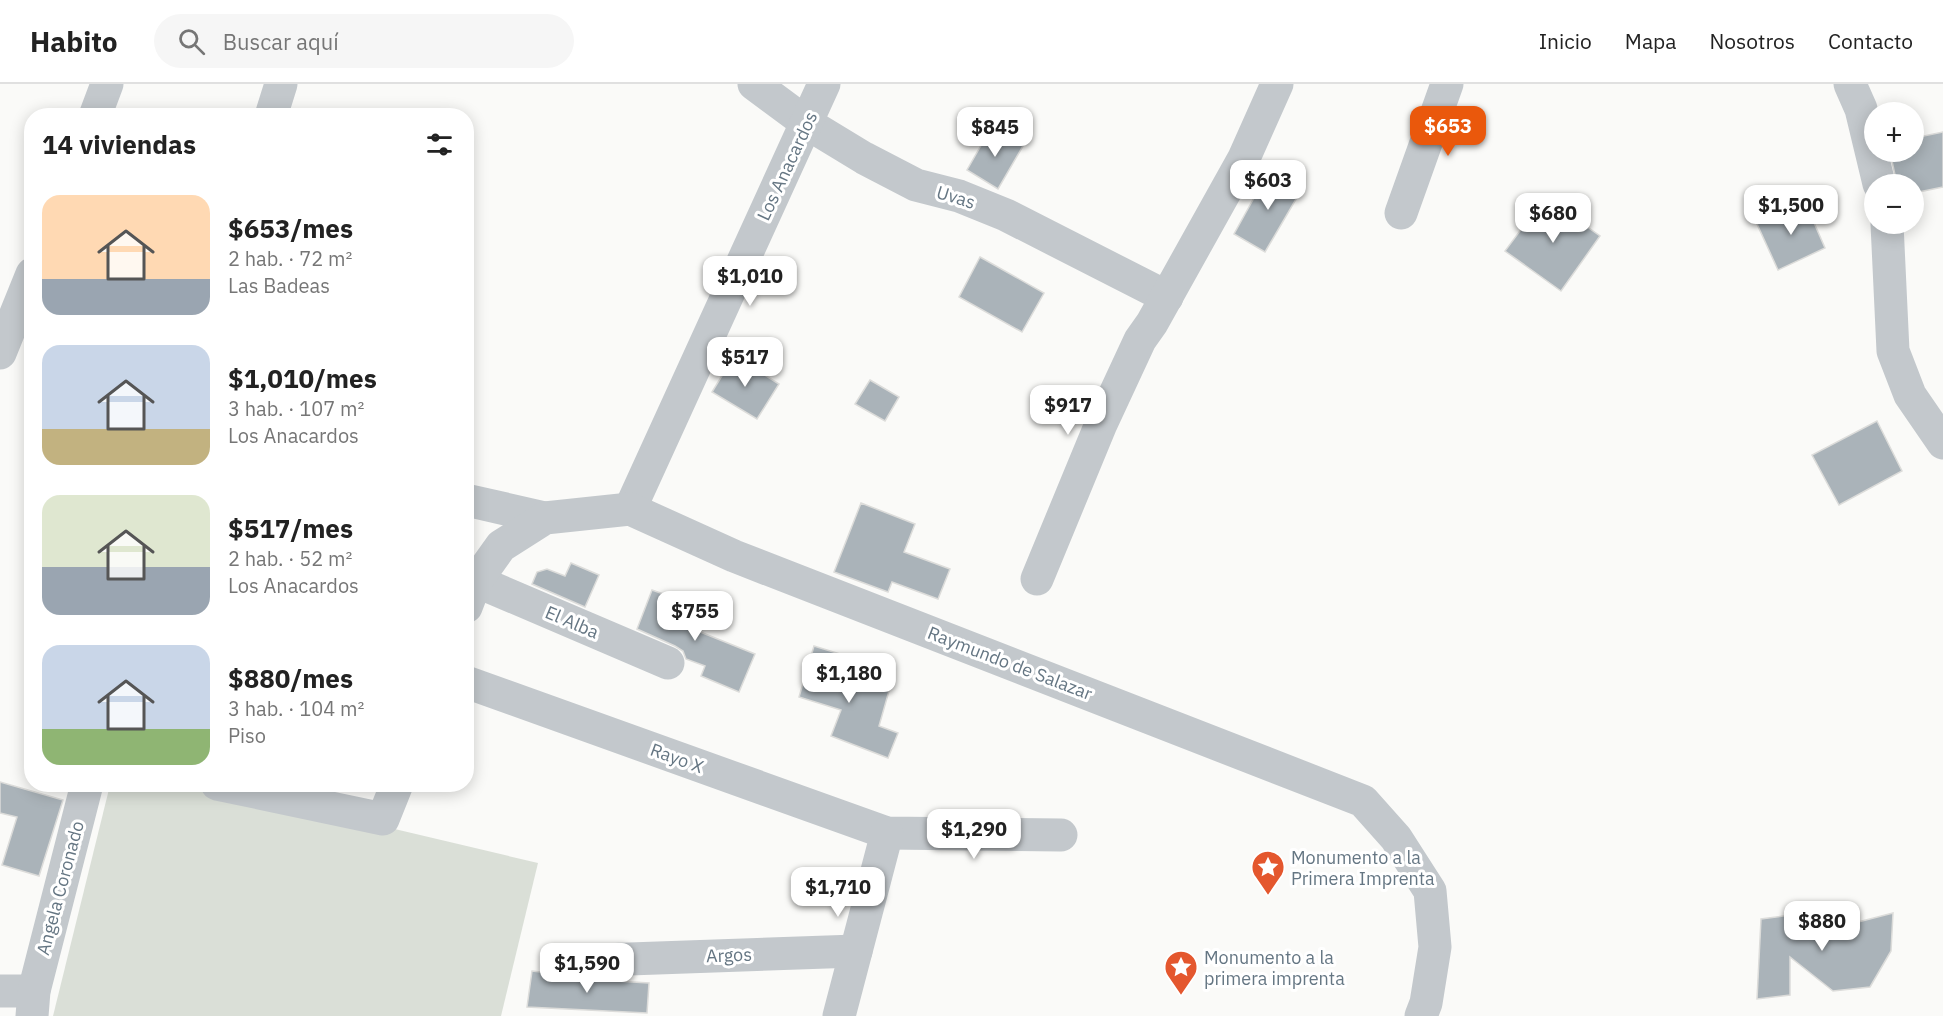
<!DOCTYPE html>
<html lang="es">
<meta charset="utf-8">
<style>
:root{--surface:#fff;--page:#f6f6f6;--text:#222;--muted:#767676;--line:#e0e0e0;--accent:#ea580c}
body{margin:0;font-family:"IBM Plex Sans",sans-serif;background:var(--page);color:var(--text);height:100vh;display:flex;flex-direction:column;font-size:22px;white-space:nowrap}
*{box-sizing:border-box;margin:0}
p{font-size:20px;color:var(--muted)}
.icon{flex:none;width:33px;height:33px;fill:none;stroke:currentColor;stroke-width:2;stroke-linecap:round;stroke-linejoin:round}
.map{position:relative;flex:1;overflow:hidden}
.drawer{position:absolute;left:24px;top:24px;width:450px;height:684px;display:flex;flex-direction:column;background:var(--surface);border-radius:24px;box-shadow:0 3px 15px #0003}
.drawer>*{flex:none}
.fabs{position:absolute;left:1864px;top:18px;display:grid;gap:12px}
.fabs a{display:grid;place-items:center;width:60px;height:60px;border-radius:50%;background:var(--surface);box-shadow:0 3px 15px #0003;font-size:30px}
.price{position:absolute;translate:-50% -51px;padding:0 14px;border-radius:12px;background:#fff;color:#222;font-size:20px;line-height:39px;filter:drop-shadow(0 2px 3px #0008)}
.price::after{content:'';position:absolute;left:50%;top:36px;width:18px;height:14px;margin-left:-9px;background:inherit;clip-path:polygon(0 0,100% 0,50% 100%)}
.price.on{background:var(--accent);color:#fff}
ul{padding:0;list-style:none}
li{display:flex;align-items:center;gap:18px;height:150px;padding:0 18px}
li span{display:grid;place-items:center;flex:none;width:168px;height:120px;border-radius:18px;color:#555}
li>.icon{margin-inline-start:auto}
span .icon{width:72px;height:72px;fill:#fffc;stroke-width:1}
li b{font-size:26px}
h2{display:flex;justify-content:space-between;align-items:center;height:72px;padding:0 18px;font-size:26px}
header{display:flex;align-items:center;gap:36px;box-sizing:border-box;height:84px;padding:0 30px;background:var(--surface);border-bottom:2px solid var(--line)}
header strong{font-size:28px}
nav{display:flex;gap:33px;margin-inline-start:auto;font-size:21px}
.search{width:420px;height:54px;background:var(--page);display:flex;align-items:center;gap:15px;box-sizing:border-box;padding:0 21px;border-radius:33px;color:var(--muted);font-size:22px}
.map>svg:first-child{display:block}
</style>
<header>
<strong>Habito</strong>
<div class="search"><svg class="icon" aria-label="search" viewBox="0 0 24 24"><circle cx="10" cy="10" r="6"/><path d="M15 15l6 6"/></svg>Buscar aquí</div>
<nav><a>Inicio</a><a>Mapa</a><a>Nosotros</a><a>Contacto</a></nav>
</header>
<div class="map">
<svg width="1943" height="932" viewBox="0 0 1943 932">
<rect width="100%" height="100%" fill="#fafaf8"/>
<polygon fill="#dadfd7" points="110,701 209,701 538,779 501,932 53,932"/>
<g fill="#aab3b9" stroke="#dcdcda" stroke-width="1.5">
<polygon points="991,44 1023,62 998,105 967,86"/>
<polygon points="1943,48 1943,103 1914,109 1914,100 1897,100 1890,68 1914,68 1914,54"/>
<polygon points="1270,85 1302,105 1265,168 1234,150"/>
<polygon points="1545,113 1600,152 1561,207 1505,167"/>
<polygon points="1805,118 1825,164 1778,186 1757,140"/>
<polygon points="980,173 1044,209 1022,248 959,213"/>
<polygon points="734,272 779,300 757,335 712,308"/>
<polygon points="870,296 899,313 885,337 855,320"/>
<polygon points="1877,337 1902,387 1839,421 1812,371"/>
<polygon points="861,419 915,440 904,468 950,485 938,515 892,498 888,508 834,488"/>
<polygon points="571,479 599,491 585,523 532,500 537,488 547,485 565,492"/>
<polygon points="652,506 686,518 678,539 755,570 739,608 701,592 705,582 686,575 683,567 675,562 637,545"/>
<polygon points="814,562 840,570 834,591 889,607 879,642 898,649 888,674 831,652 841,626 799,613"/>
<polygon points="0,698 63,716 39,792 2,781 17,733 0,729"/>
<polygon points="1827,826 1827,846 1893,829 1891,867 1870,903 1833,907 1790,873 1790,911 1757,915 1761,835"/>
<polygon points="532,887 583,893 583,895 649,899 647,929 527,923"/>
</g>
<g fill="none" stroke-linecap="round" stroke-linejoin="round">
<g stroke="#c3c8cc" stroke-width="33">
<polyline points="754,0 808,40 864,74 916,101 959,112 1006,131 1167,213"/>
<polyline points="1850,0 1861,25 1879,100"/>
<polyline points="95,32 107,0"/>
<polyline points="271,32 281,0"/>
<polyline points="1401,129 1447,0"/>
<polyline points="1887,140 1893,267 1910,311 1943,359"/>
<polyline points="0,269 32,190"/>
<polyline points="466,416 545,434"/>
<polyline points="630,425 824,0"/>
<polyline points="1037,495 1101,340 1140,256 1152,239 1244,74 1277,0"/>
<polyline points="476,497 668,579"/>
<polyline points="466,523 476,497 501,462 545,434 630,425 734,472 1363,717 1396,754 1430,807 1435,863 1426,919 1421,932"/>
<polyline points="466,598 887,749 1061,751"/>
<polyline points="217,700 383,735 397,700"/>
<polyline points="601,876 856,867"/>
<polyline points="0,907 34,907"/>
<polyline points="32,932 34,907 87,700"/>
<polyline points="839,932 887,749"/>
</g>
</g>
<defs>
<g id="sight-pin" transform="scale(1.725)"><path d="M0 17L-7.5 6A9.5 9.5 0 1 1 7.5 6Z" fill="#e4572e" stroke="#fff"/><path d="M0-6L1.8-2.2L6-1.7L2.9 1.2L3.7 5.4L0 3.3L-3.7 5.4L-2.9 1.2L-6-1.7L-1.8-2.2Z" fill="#fff"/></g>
</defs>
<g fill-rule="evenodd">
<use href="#sight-pin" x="1268" y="783"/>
<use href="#sight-pin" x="1181" y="883"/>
</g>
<g text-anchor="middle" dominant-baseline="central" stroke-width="6" stroke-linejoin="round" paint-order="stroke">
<g font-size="18" fill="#657683" stroke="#fff">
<text transform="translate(787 82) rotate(-65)">Los Anacardos</text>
<text transform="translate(956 113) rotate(17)">Uvas</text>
<text transform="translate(572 538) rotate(23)">El Alba</text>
<text transform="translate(1010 579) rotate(21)">Raymundo de Salazar</text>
<text transform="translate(677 674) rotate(20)">Rayo X</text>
<text transform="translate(60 804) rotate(-75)">Angela Coronado</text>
<text transform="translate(729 871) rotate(-2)">Argos</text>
</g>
<g font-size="18" fill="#657683" stroke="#fff" text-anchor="start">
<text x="1291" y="773">Monumento a la<tspan x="1291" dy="21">Primera Imprenta</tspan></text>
<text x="1204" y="873">Monumento a la<tspan x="1204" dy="21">primera imprenta</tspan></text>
</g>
</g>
</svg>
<div class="fabs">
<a>+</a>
<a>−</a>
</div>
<b class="price on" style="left:1448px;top:73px">$653</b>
<b class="price" style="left:995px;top:74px">$845</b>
<b class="price" style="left:1268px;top:127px">$603</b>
<b class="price" style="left:1791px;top:152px">$1,500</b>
<b class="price" style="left:1553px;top:160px">$680</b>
<b class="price" style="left:750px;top:223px">$1,010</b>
<b class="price" style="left:745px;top:304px">$517</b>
<b class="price" style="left:1068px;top:352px">$917</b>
<b class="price" style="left:695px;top:558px">$755</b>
<b class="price" style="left:849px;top:620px">$1,180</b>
<b class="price" style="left:974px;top:776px">$1,290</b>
<b class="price" style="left:838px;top:834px">$1,710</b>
<b class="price" style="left:1822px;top:868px">$880</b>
<b class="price" style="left:587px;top:910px">$1,590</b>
<section class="drawer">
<h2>14 viviendas<svg class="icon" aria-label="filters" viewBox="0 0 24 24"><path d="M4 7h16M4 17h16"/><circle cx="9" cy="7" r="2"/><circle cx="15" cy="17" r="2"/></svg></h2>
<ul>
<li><span style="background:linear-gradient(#ffd9b3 70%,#9aa5b1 0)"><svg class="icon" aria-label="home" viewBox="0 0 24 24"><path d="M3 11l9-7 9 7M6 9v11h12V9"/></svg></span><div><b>$653/mes</b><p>2 hab. · 72 m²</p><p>Las Badeas</p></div></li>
<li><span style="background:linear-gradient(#c9d6e8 70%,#c2b280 0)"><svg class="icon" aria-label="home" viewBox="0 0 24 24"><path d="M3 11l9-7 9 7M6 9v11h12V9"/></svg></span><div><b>$1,010/mes</b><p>3 hab. · 107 m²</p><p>Los Anacardos</p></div></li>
<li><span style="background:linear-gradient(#dfe7d0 60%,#9aa5b1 0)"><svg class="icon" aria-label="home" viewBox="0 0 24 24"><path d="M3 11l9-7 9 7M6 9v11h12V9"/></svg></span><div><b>$517/mes</b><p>2 hab. · 52 m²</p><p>Los Anacardos</p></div></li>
<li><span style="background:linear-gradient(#c9d6e8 70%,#8fb573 0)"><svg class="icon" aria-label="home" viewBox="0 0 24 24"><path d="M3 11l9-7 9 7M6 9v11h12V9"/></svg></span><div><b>$880/mes</b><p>3 hab. · 104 m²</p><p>Piso</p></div></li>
</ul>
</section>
</div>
